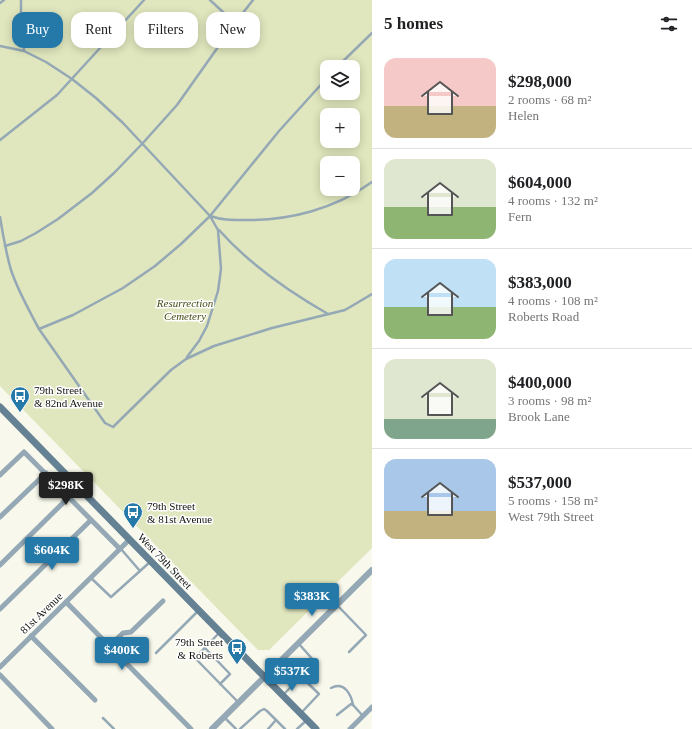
<!DOCTYPE html>
<meta charset="utf-8">
<style>
:root{--surface:#fff;--page:#f2f2f2;--text:#202124;--muted:#757577;--line:#e0e0e0;--accent:#2479a9}
body{margin:0;font-family:Georgia,serif;background:var(--page);color:var(--text);height:100vh;display:flex;flex-direction:column;font-size:15px;white-space:nowrap}
*{box-sizing:border-box;margin:0}
p{font-size:13px;color:var(--muted)}
.icon{flex:none;width:22px;height:22px;fill:none;stroke:currentColor;stroke-width:2;stroke-linecap:round;stroke-linejoin:round}
.map{position:relative;flex:1;overflow:hidden}
.details{display:flex;flex-direction:column;background:var(--surface);width:320px}
.details>*{flex:none}
.guide{position:absolute;left:12px;top:12px;width:300px;height:36px;display:flex;gap:8px}
.controls{position:absolute;left:320px;top:60px;display:grid;gap:8px}
.controls a{display:grid;place-items:center;width:40px;height:40px;border-radius:8px;background:var(--surface);box-shadow:0 2px 10px #0003;font-size:20px}
.price{position:absolute;translate:-50% -34px;padding:0 9px;border-radius:4px;background:var(--accent);color:#fff;font-size:13px;line-height:26px;filter:drop-shadow(0 1px 2px #0008)}
.price::after{content:'';position:absolute;left:50%;top:24px;width:12px;height:9px;margin-left:-6px;background:inherit;clip-path:polygon(0 0,100% 0,50% 100%)}
.price.selected{background:#222;color:#fff}
ul{padding:0;list-style:none}
li{display:flex;align-items:center;gap:12px;height:100px;padding:0 12px}
li+li{border-top:1px solid var(--line)}
li span{display:grid;place-items:center;flex:none;width:112px;height:80px;border-radius:12px;color:#555}
li>.icon{margin-inline-start:auto}
span .icon{width:48px;height:48px;fill:#fffc;stroke-width:1}
li b{font-size:17px}
h2{display:flex;justify-content:space-between;align-items:center;height:48px;padding:0 12px;font-size:17px}
.pill{padding:0 14px;border-radius:12px;background:var(--surface);box-shadow:0 2px 10px #0003;font-size:14px;line-height:36px}
.pill.selected{background:var(--accent);color:#fff}
main{display:flex;flex:1;min-height:0}
.map>svg:first-child{display:block}
</style>
<main>
<div class="map">
<svg width="372" height="729" viewBox="0 0 372 729">
<rect width="100%" height="100%" fill="#f8f9ec"/>
<path fill="#e0e6bd" fill-rule="evenodd" d="M0,0H372V548L269,650H258L0,386ZM327,67H353V93H327ZM327,115H353V141H327ZM327,163H353V189H327Z"/>
<g fill="none" stroke-linecap="round" stroke-linejoin="round">
<g stroke="#94a8b5" stroke-width="2.5">
<polyline points="21,0 21,17 24,51"/>
<polyline points="210,0 235,23"/>
<polyline points="0,3 4,0"/>
<path d="M0,46L24,51L46,62L72,79L96,98L123,123L210,216C222,220 231,220 243,220C289,221 335,209 372,182"/>
<polyline points="337,67 372,33"/>
<polyline points="0,140 57,95 144,0"/>
<path d="M0,217C3,235 6,253 11,270C18,291 29,310 39,329L73,315L123,288L155,266L181,244L210,216L279,131L327,78"/>
<path d="M219,230C249,264 288,291 328,314"/>
<polyline points="5,246 21,241 36,233 58,219 92,193 114,173 142,144 177,105 235,23 253,0"/>
<polyline points="39,329 105,423 113,427 171,370 186,359 214,346 272,328 345,310 372,294"/>
<polyline points="187,357 199,341 207,326 218,291 221,269 218,230 210,216"/>
<polyline points="121,549 140,571"/>
<polyline points="91,578 111,597 150,562"/>
<polyline points="337,605 366,635 349,652"/>
<polyline points="219,633 195,658 238,702"/>
<polyline points="205,648 230,674 220,684"/>
<polyline points="156,653 198,611"/>
<polyline points="283,659 319,694 302,712"/>
<path d="M331,688C344,681 351,694 353,705"/>
<polyline points="283,695 315,662 299,644"/>
<polyline points="337,715 351,704 353,705 363,716"/>
<polyline points="224,717 236,729"/>
<polyline points="103,718 114,729"/>
<polyline points="240,729 260,711 264,709 267,711 285,729"/>
<polyline points="268,729 276,720"/>
<polyline points="297,729 307,720"/>
</g>
<g stroke="#94a8b5" stroke-width="5">
<polyline points="0,475 24,452 120,549"/>
<polyline points="0,517 46,473"/>
<polyline points="0,565 69,497"/>
<polyline points="66,602 191,729"/>
<polyline points="0,609 91,520"/>
<polyline points="31,636 95,700"/>
<polyline points="109,646 123,633 131,632 163,601"/>
<polyline points="0,667 129,540"/>
<polyline points="0,675 52,729"/>
<polyline points="350,729 372,707"/>
</g>
<polyline stroke="#94a8b5" stroke-width="6" points="212,729 372,570"/>
<polyline stroke="#658194" stroke-width="7" points="0,407 220,632 316,729"/>
</g>
<defs>
<g id="bus-pin" transform="scale(1)"><path d="M0 17L-7.5 6A9.5 9.5 0 1 1 7.5 6Z" fill="#2479a9" stroke="#fff"/><path d="M-5-6H5V4H4V6H2V4H-2V6H-4V4H-5ZM-3.5-4V0h7V-4ZM-3.5 1.2v1.5H-2V1.2ZM2 1.2v1.5H3.5V1.2Z" fill="#fff"/></g>
</defs>
<g fill-rule="evenodd">
<use href="#bus-pin" x="20" y="396"/>
<use href="#bus-pin" x="133" y="512"/>
<use href="#bus-pin" x="237" y="648"/>
</g>
<g text-anchor="middle" dominant-baseline="central" stroke-width="3" stroke-linejoin="round" paint-order="stroke">
<g font-size="11" font-style="italic" fill="#454912" stroke="#fff">
<text x="185" y="303">Resurrection<tspan x="185" dy="13">Cemetery</tspan></text>
</g>
<g font-size="11" fill="#12130e" stroke="#fff" text-anchor="start">
<text x="34" y="390">79th Street<tspan x="34" dy="13">&amp; 82nd Avenue</tspan></text>
<text x="147" y="506">79th Street<tspan x="147" dy="13">&amp; 81st Avenue</tspan></text>
<text x="223" y="642" text-anchor="end">79th Street<tspan x="223" dy="13">&amp; Roberts</tspan></text>
</g>
<g font-size="11" fill="#12130e" stroke="#fff">
<text transform="translate(165 561) rotate(46)">West 79th Street</text>
<text transform="translate(41 613) rotate(-44)">81st Avenue</text>
</g>
</g>
</svg>
<div class="controls">
<a><svg class="icon" aria-label="layers" viewBox="0 0 24 24"><path d="M12 4l9 5-9 5-9-5zM3 14l9 5 9-5"/></svg></a>
<a>+</a>
<a>−</a>
</div>
<b class="price selected" style="left:66px;top:506px">$298K</b>
<b class="price" style="left:52px;top:571px">$604K</b>
<b class="price" style="left:312px;top:617px">$383K</b>
<b class="price" style="left:122px;top:671px">$400K</b>
<b class="price" style="left:292px;top:692px">$537K</b>
<div class="guide">
<a class="pill selected">Buy</a>
<a class="pill">Rent</a>
<a class="pill">Filters</a>
<a class="pill">New</a>
</div>
</div>
<section class="details">
<h2>5 homes<svg class="icon" aria-label="filters" viewBox="0 0 24 24"><path d="M4 7h16M4 17h16"/><circle cx="9" cy="7" r="2"/><circle cx="15" cy="17" r="2"/></svg></h2>
<ul>
<li><span style="background:linear-gradient(#f6c9c9 60%,#c2b280 0)"><svg class="icon" aria-label="home" viewBox="0 0 24 24"><path d="M3 11l9-7 9 7M6 9v11h12V9"/></svg></span><div><b>$298,000</b><p>2 rooms · 68 m²</p><p>Helen</p></div></li>
<li><span style="background:linear-gradient(#dfe7d0 60%,#8fb573 0)"><svg class="icon" aria-label="home" viewBox="0 0 24 24"><path d="M3 11l9-7 9 7M6 9v11h12V9"/></svg></span><div><b>$604,000</b><p>4 rooms · 132 m²</p><p>Fern</p></div></li>
<li><span style="background:linear-gradient(#bfe0f5 60%,#8fb573 0)"><svg class="icon" aria-label="home" viewBox="0 0 24 24"><path d="M3 11l9-7 9 7M6 9v11h12V9"/></svg></span><div><b>$383,000</b><p>4 rooms · 108 m²</p><p>Roberts Road</p></div></li>
<li><span style="background:linear-gradient(#dfe7d0 75%,#7fa58c 0)"><svg class="icon" aria-label="home" viewBox="0 0 24 24"><path d="M3 11l9-7 9 7M6 9v11h12V9"/></svg></span><div><b>$400,000</b><p>3 rooms · 98 m²</p><p>Brook Lane</p></div></li>
<li><span style="background:linear-gradient(#a9c7e8 65%,#c2b280 0)"><svg class="icon" aria-label="home" viewBox="0 0 24 24"><path d="M3 11l9-7 9 7M6 9v11h12V9"/></svg></span><div><b>$537,000</b><p>5 rooms · 158 m²</p><p>West 79th Street</p></div></li>
</ul>
</section>
</main>
